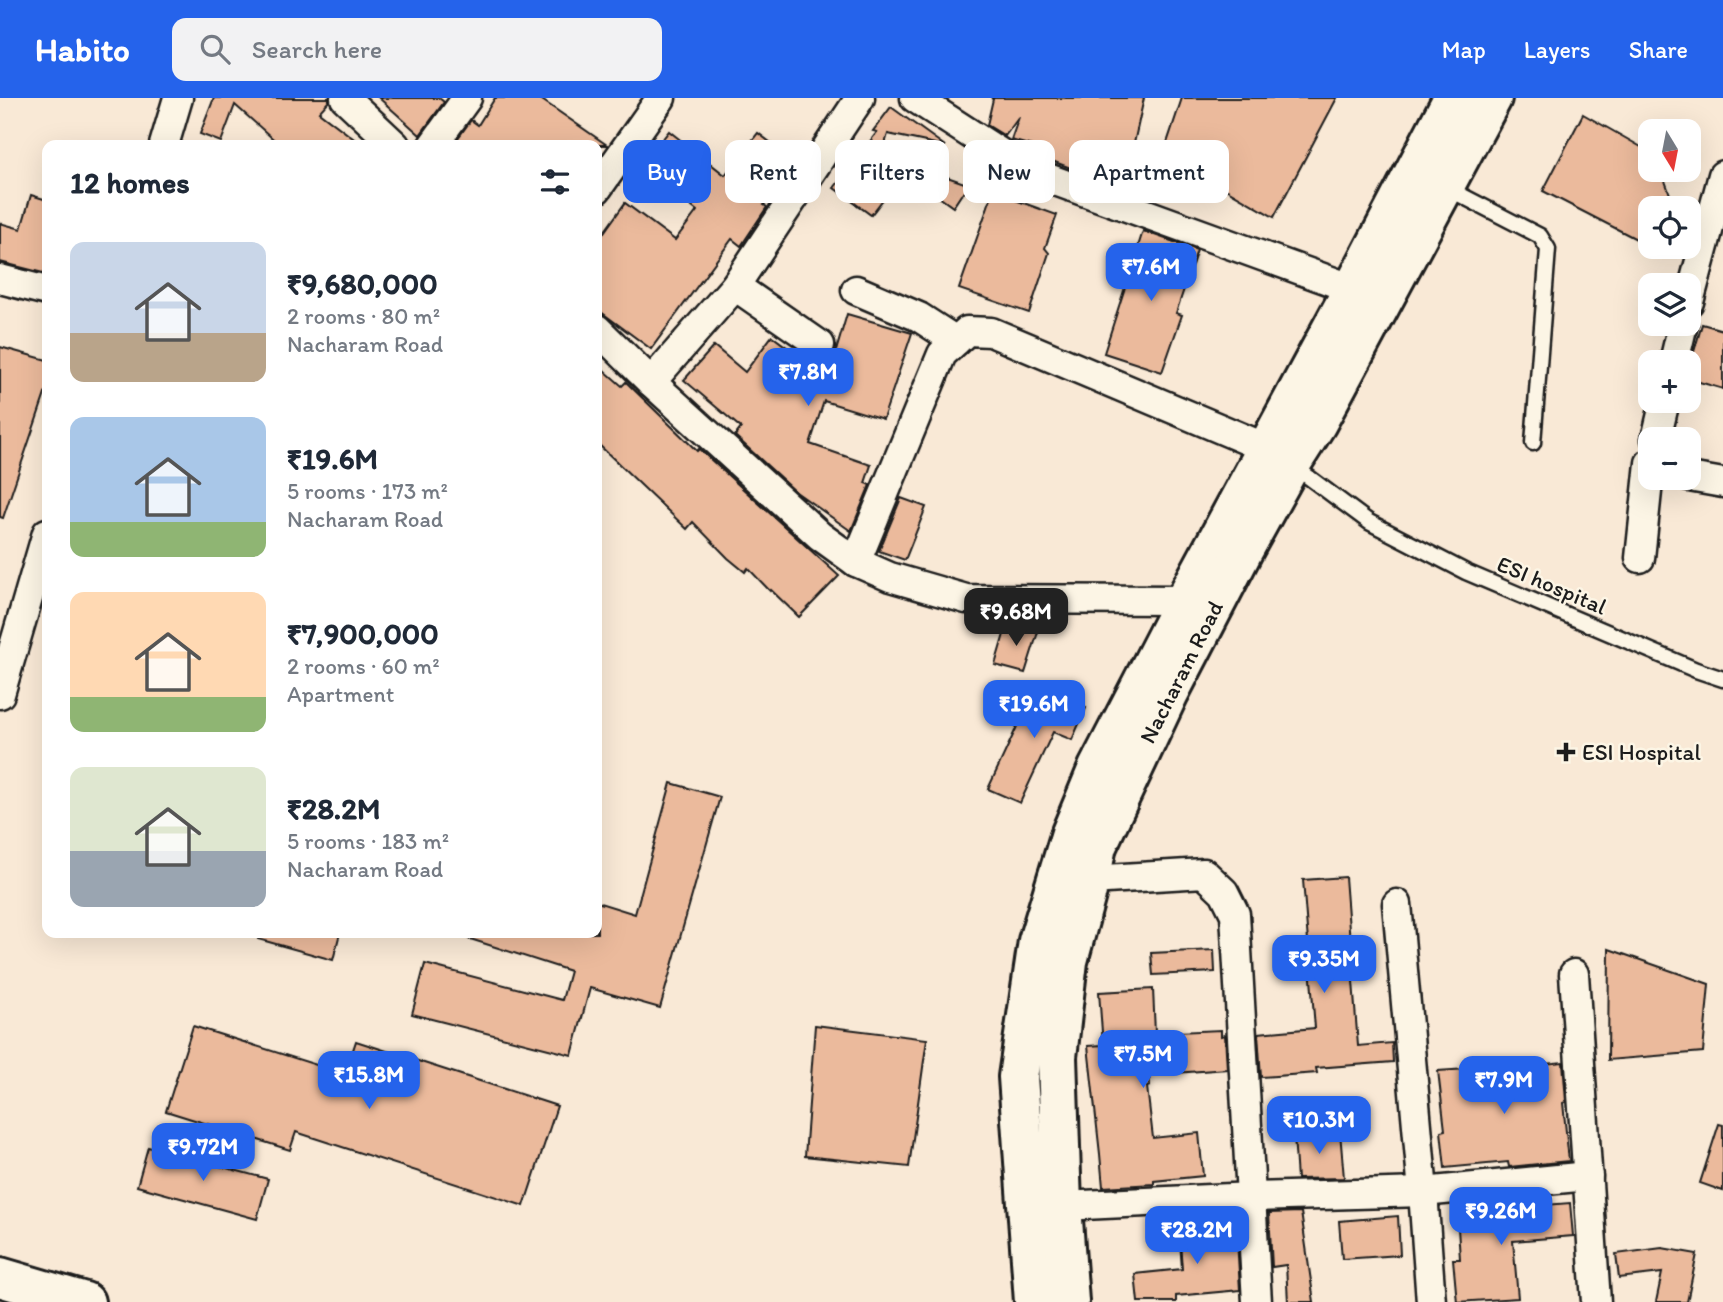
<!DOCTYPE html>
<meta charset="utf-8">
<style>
:root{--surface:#fff;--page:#f2f2f3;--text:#1f2937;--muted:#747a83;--accent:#2563eb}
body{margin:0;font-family:Itim,sans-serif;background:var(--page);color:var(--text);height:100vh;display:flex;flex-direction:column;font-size:26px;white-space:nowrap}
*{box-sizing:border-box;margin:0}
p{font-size:23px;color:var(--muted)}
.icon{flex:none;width:38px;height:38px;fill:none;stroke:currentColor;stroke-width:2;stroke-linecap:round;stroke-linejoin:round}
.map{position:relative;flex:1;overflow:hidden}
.side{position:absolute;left:42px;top:42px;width:560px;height:798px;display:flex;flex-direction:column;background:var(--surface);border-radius:14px;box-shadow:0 7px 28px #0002}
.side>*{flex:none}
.banner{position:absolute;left:623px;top:42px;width:665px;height:63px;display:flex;gap:14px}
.needle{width:46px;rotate:170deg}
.buttons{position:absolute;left:1638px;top:21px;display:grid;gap:14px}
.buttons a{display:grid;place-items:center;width:63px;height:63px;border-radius:14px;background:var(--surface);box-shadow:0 7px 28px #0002;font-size:35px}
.price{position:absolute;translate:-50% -60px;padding:0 16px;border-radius:14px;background:var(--accent);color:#fff;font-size:23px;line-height:46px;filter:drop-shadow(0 2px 4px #0008)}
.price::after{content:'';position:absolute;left:50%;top:42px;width:21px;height:16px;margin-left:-10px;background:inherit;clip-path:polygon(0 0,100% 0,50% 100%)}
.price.current{background:#222;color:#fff}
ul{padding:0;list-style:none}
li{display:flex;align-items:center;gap:21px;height:175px;padding:0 28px}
li span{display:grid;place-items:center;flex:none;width:196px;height:140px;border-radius:14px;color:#555}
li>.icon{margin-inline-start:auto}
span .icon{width:84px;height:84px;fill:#fffc;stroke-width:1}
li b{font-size:30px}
h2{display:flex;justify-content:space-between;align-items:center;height:84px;padding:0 28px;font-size:30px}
.chip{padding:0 24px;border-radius:14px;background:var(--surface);box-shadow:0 7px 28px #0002;font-size:24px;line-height:63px}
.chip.current{background:var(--accent);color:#fff}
header{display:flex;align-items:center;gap:42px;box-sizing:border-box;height:98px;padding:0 35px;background:var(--accent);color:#fff}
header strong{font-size:33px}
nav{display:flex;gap:38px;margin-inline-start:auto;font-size:24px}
.search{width:490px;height:63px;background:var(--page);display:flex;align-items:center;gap:18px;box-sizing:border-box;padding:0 24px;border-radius:14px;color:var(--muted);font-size:26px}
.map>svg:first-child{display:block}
</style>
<header>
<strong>Habito</strong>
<div class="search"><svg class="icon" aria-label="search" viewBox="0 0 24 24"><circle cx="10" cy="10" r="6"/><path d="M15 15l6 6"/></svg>Search here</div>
<nav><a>Map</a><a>Layers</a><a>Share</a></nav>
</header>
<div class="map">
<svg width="1723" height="1204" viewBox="0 0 1723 1204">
<rect width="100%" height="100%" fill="#f9e9d6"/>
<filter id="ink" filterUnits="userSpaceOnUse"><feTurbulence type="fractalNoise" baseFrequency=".0143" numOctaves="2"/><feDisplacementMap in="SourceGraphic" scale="14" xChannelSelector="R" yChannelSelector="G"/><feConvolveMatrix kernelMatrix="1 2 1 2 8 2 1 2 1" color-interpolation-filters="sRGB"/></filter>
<g filter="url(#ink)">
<g fill="#ebba9c" stroke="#1c1c1c" stroke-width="2">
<polygon points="214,0 329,0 329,3 319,14 362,47 280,47 235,7 221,44 200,36"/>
<polygon points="379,0 439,0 444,4 420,37"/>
<polygon points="495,0 539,0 607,47 453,47 471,22 478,27"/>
<polygon points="991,0 1144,0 1125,86 1097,80 1031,55 1032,48 1011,42 1019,19 1005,38 987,27 993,1"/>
<polygon points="1182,0 1337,0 1274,119 1210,82 1208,86 1159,69"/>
<polygon points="891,9 945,48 888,36 882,56 973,88 961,97 953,109 904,74 871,117 834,90 877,34 873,33"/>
<polygon points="1583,16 1650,54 1650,72 1661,72 1675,110 1650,110 1650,148 1543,93"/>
<polygon points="669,33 725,77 758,35 797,65 764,107 767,109 741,148 732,141 651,251 597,211 597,144 625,105 675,142 697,113 641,69"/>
<polygon points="993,94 1057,117 1045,150 1049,155 1029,215 959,191"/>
<polygon points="31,97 47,102 47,176 0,164 0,125 21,131"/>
<polygon points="1143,133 1197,152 1176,215 1182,217 1162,274 1104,255"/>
<polygon points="847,216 912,235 883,321 824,303 810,346 871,367 865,385 870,387 851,433 796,394 735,338 741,330 684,282 714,248 745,274 772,238 828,280"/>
<polygon points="1702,226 1723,232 1723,291 1689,281 1689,271"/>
<polygon points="0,249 47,262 47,290 3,420 0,419"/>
<polygon points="597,266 622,288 626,284 697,353 699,351 839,478 799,519 771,492 770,493 748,470 745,474 728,460 693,424 687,431 597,345"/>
<polygon points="901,400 926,409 905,462 879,453"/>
<polygon points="1007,526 1038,534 1025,575 995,567"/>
<polygon points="1033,587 1086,610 1072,642 1053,634 1020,705 988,691 1021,620 1019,619"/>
<polygon points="671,685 720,699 660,910 590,890 572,957 412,916 425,866 562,902 570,873 464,839 465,835 597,835 597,804 635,816"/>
<polygon points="1345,779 1358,948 1392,945 1393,964 1316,970 1317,975 1261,979 1258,935 1315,930 1303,782"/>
<polygon points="258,835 340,835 333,862 258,841"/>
<polygon points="1609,851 1709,886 1703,954 1608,962"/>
<polygon points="1214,852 1215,874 1153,877 1151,855"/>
<polygon points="1153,891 1155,935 1221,932 1221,938 1225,937 1227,971 1149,977 1150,988 1147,989 1153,1040 1199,1035 1203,1078 1154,1083 1154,1086 1103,1089 1100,1056 1088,948 1103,947 1099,894"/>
<polygon points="815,927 927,941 909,1069 805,1058"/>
<polygon points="193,928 345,976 356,943 557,1008 524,1108 296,1034 290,1052 166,1013"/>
<polygon points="1563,964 1566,1004 1563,1005 1569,1063 1509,1069 1508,1064 1445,1070 1441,1033 1445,1032 1438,973 1497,969 1497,971"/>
<polygon points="1719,1026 1723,1027 1723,1093 1700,1085"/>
<polygon points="1340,1034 1344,1080 1297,1081 1294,1038"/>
<polygon points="148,1049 268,1081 257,1121 137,1088"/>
<polygon points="1570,1105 1573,1138 1513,1143 1518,1200 1457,1204 1453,1161 1460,1161 1457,1114"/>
<polygon points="1301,1114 1314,1204 1288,1204 1286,1167 1272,1169 1269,1115"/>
<polygon points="1398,1118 1400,1157 1342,1161 1339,1123"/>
<polygon points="1236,1124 1240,1192 1176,1198 1176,1204 1138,1204 1135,1176 1182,1171 1179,1129"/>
<polygon points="1662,1150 1697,1156 1687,1204 1656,1204 1662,1175 1619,1180 1616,1156"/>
</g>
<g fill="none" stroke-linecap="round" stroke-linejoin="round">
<g stroke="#1c1c1c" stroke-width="19">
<g id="lane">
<polyline points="1445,89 1540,138 1548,151 1533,345"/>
<polyline points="1291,366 1369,424 1466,474 1696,572 1723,581"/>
</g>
</g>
<g stroke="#1c1c1c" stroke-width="33">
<g id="street">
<polyline points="345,0 395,47"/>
<polyline points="915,0 1028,73 1353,191"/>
<polyline points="164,47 178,0"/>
<polyline points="433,47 467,0"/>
<polyline points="597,91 661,0"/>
<polyline points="0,181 47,193"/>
<polyline points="735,188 820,247"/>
<polyline points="856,192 919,219 956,243"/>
<polyline points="1689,204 1723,77"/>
<polyline points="597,231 651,284 820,438 856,464 890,479 966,501 1185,502"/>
<polyline points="1674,264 1683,226"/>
<polyline points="651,284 735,188 860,0"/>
<polyline points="1656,341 1665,303"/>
<polyline points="1689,379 1723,385"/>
<polyline points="1640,460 1650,365"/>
<polyline points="856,464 942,256 967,233 991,234 1266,350 1281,360"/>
<polyline points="0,596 47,435"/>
<polyline points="1090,782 1204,775 1224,794 1235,816 1257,1204"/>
<polyline points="1397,806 1423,1094 1431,1204"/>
<polyline points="1574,876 1596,1204"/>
<polyline points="1062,1108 1252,1099 1423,1094 1588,1078"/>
</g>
</g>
<g stroke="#1c1c1c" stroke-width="44">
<g id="secondary">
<polyline points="0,1179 85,1204"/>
<polyline points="1034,1204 1018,979 1038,843 1071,735 1098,670 1185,502 1353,191 1453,0"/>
<polyline points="1069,1204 1062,1108 1057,959 1068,863 1090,782 1097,748 1169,595 1244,451 1291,366 1317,325 1492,0"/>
</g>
</g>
<use href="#lane" stroke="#fcf5e5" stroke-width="14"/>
<use href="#street" stroke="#fcf5e5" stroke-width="28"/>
<use href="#secondary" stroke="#fcf5e5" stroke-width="38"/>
</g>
</g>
<path fill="#1c1c1c" stroke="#fcf5e5" stroke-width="2.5" d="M1562.5 643.5h7v7h7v7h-7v7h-7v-7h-7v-7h7z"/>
<g text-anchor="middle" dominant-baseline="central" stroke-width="5" stroke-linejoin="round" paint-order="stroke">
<g font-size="23" fill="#1c1c1c" stroke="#fcf5e5">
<text transform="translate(1552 487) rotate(23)">ESI hospital</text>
<text transform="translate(1181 574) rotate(-63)">Nacharam Road</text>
</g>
<g font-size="23" fill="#1c1c1c" stroke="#fcf5e5" text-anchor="start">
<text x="1582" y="654">ESI Hospital</text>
</g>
</g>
</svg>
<div class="buttons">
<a><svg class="needle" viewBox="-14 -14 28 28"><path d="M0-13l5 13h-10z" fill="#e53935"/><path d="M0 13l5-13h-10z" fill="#747a83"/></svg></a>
<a><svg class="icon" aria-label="locate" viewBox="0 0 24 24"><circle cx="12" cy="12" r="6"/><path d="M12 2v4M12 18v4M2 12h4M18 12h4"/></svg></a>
<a><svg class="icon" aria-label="layers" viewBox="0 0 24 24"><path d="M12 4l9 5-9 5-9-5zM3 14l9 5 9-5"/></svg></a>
<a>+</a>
<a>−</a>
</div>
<b class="price" style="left:1151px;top:205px">₹7.6M</b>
<b class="price" style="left:808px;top:310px">₹7.8M</b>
<b class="price current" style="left:1016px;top:550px">₹9.68M</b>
<b class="price" style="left:1034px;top:642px">₹19.6M</b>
<b class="price" style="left:1324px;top:897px">₹9.35M</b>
<b class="price" style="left:1143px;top:992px">₹7.5M</b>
<b class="price" style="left:369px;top:1013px">₹15.8M</b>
<b class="price" style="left:1504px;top:1018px">₹7.9M</b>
<b class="price" style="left:1319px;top:1058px">₹10.3M</b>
<b class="price" style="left:203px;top:1085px">₹9.72M</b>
<b class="price" style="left:1501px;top:1149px">₹9.26M</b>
<b class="price" style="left:1197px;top:1168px">₹28.2M</b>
<div class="banner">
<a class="chip current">Buy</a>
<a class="chip">Rent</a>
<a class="chip">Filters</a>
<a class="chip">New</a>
<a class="chip">Apartment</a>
</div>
<section class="side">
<h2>12 homes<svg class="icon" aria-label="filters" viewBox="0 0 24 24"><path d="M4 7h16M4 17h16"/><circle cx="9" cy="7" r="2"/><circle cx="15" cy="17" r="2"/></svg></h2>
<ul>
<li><span style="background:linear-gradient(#c9d6e8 65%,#b9a48a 0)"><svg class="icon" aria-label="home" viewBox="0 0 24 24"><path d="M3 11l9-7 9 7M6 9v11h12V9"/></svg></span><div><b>₹9,680,000</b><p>2 rooms · 80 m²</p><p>Nacharam Road</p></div></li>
<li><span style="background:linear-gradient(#a9c7e8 75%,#8fb573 0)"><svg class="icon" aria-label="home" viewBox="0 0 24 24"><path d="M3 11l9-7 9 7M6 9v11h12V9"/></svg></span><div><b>₹19.6M</b><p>5 rooms · 173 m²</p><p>Nacharam Road</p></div></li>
<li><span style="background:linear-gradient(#ffd9b3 75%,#8fb573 0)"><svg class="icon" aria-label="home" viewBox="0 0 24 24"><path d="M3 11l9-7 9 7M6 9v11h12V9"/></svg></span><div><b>₹7,900,000</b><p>2 rooms · 60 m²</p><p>Apartment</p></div></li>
<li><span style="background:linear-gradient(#dfe7d0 60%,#9aa5b1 0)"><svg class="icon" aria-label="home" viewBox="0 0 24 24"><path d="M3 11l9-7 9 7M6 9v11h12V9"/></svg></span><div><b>₹28.2M</b><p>5 rooms · 183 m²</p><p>Nacharam Road</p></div></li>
</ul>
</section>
</div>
